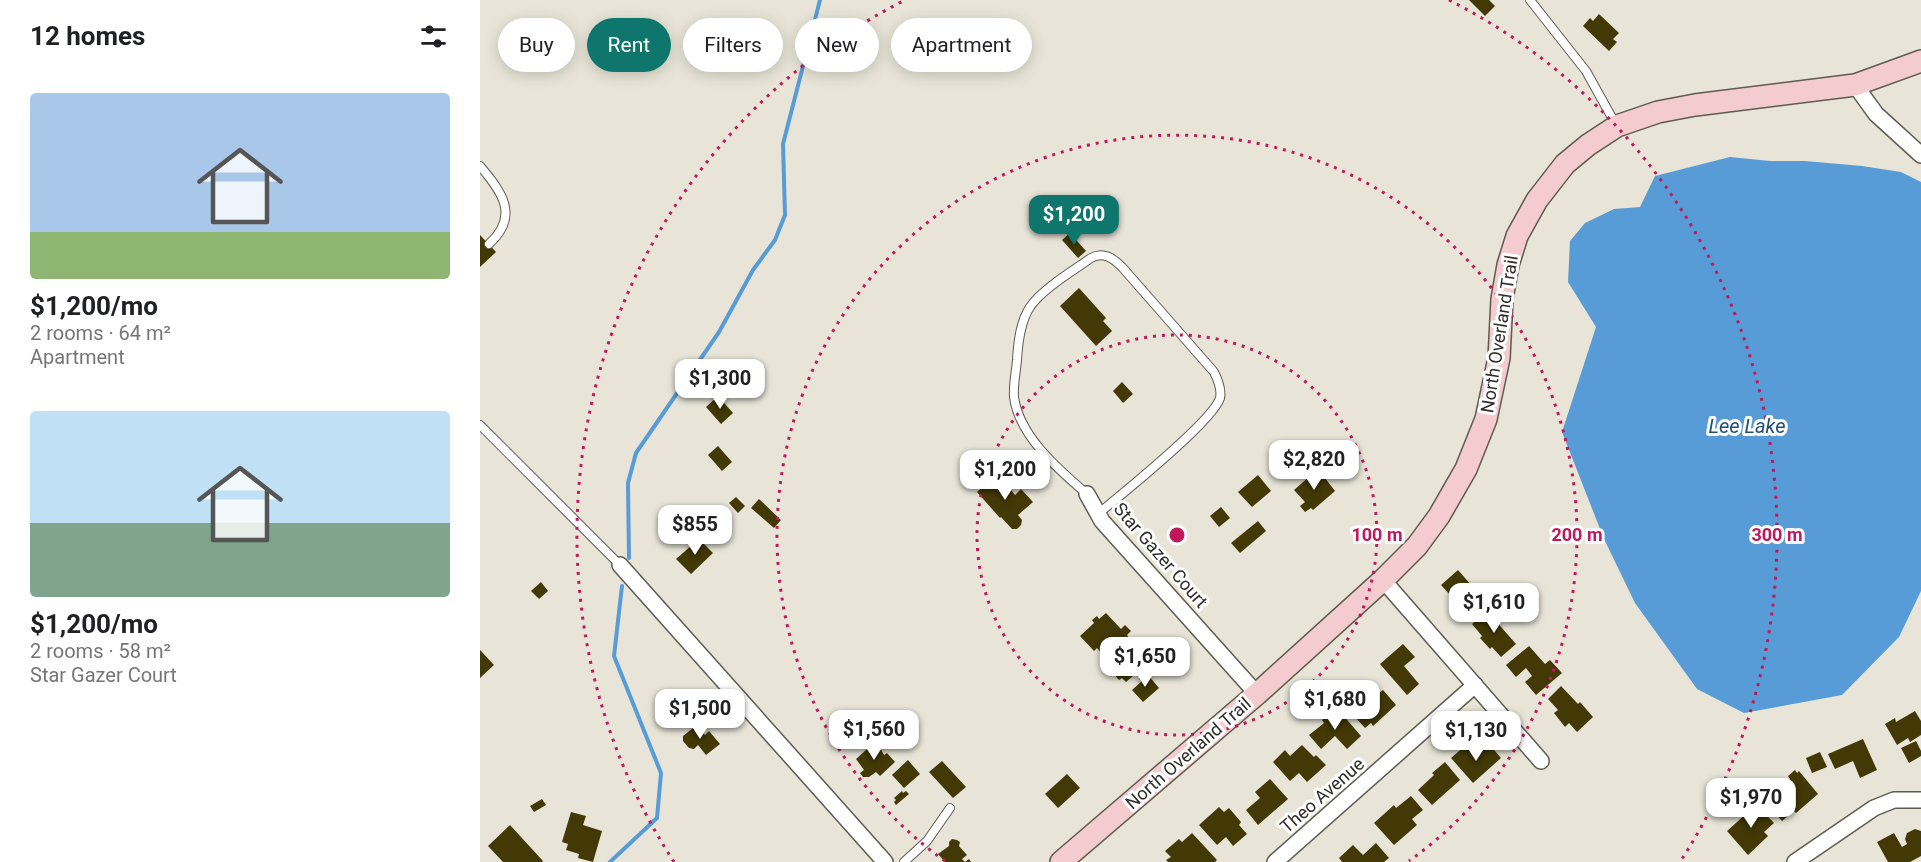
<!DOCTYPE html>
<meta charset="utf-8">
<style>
:root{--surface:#fff;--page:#f6f6f6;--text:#202124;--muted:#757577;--accent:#0f766e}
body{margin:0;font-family:Roboto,sans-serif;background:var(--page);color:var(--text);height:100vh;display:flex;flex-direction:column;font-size:22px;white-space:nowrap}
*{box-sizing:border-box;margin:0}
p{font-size:20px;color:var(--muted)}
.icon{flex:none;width:33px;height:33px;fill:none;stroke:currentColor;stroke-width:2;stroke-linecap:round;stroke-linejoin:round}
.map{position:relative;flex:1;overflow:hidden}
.sheet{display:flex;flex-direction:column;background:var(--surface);width:480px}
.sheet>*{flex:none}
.hud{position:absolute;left:18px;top:18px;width:570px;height:54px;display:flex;gap:12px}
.price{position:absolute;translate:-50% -51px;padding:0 14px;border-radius:12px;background:#fff;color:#222;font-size:20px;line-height:39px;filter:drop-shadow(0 2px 3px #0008)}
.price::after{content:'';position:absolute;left:50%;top:36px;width:18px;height:14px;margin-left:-9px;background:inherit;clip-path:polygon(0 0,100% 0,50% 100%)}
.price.selected{background:var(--accent);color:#fff}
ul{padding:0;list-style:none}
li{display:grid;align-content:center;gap:12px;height:318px;padding:0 30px}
li span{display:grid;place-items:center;height:186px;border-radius:6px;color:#555}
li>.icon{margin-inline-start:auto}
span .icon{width:108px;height:108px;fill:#fffc;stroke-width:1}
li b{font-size:26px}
h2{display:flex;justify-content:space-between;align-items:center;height:72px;padding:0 30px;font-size:26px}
.pill{padding:0 21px;border-radius:27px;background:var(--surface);box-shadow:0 3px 15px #0003;font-size:21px;line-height:54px}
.pill.selected{background:var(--accent);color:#fff}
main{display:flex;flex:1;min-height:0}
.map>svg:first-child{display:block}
</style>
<main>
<section class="sheet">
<h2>12 homes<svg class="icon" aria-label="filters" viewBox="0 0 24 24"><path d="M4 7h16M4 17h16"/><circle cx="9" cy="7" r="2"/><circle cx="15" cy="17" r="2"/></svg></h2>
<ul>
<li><span style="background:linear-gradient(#a9c7e8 75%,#8fb573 0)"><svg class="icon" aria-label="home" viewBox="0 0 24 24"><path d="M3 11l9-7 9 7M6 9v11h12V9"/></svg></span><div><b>$1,200/mo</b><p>2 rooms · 64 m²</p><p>Apartment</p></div></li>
<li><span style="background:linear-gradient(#bfe0f5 60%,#7fa58c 0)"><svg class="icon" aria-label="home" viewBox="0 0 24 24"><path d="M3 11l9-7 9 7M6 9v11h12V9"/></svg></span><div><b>$1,200/mo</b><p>2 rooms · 58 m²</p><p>Star Gazer Court</p></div></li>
</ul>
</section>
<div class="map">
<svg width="1441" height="862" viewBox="0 0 1441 862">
<rect width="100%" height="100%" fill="#e8e5d8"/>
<polygon fill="#589cd7" points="1250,157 1290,161 1325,161 1382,166 1421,172 1441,182 1441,591 1419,637 1362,695 1264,713 1217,689 1155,603 1124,539 1082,432 1116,327 1088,282 1090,241 1105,223 1134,209 1160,207 1175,176"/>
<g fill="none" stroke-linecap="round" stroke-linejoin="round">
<g stroke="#589cd7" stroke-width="4">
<polyline points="149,558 148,483 156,453 239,332 273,270 295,240 305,215 303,144 340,0"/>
<polyline points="130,862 177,818 181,773 134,656 142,586"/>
</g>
</g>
<g fill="#433906">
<polygon points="989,0 1009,0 1015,6 1005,16"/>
<polygon points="1119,14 1139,33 1133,39 1137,42 1129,51 1103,26 1110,18 1113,21"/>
<polygon points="590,233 606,251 598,258 582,240"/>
<polygon points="0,235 16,252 0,267"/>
<polygon points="599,288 626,318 623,321 632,331 616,346 580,306"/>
<polygon points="642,382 653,394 643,403 633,391"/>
<polygon points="238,396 253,413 241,424 226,407"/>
<polygon points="238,446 252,462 242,471 228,455"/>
<polygon points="838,469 855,491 833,510 831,508 825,512 820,506 825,502 814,490"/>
<polygon points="517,473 535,495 541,489 553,502 538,515 542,520 541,525 537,529 532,529 521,517 520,518 497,492"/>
<polygon points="778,475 791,491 772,507 758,492"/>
<polygon points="256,497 265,506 258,513 249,503"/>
<polygon points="279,499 301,520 294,528 271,508"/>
<polygon points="741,507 750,518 739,527 730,516"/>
<polygon points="778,521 786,531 760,553 751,543"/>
<polygon points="219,539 233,553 211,574 196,559"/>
<polygon points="978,570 1006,602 987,618 976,606 981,602 975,595 972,597 961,585"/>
<polygon points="61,582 68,591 59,599 51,591"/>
<polygon points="1007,611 1036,644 1021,657 1012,647 1010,649 1000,638 1002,636 992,624"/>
<polygon points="626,613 641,629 645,625 651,631 647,635 652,643 657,638 671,655 658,666 661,669 646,682 642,678 639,680 625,664 628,661 617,648 614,651 600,636 614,623 612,620 617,616 619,619"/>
<polygon points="923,644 935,657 924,666 939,684 927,695 900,664"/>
<polygon points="1049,646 1065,664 1070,660 1082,673 1056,695 1045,682 1052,676 1046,668 1036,677 1026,665"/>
<polygon points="0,650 14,665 0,678"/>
<polygon points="668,675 679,688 663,702 652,690 662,681 659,679 663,676 665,678"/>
<polygon points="891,685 899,693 903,690 916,705 893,726 891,723 885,728 865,706"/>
<polygon points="1081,686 1098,704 1100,702 1113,717 1097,732 1089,723 1085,727 1074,713 1078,710 1068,699"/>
<polygon points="856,707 881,736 867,749 855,736 841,749 829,735 844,723 842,720"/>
<polygon points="1435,711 1441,721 1441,735 1430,742 1428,738 1417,745 1405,724 1415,718 1416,722"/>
<polygon points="217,725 225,735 229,731 240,744 226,755 218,745 214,749 209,748 203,741 203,736"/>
<polygon points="1383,739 1397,770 1380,778 1373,761 1355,769 1348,754"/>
<polygon points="396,741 404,755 407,753 415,762 400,776 396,772 389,777 383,777 380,773 384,770 376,759"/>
<polygon points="1436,741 1441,751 1441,756 1429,763 1421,748"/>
<polygon points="1009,744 1021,758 993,783 971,758 986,745 996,756"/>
<polygon points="822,745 834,757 836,755 846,765 827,782 819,773 810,781 793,762 805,750 810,756"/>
<polygon points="1340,752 1347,767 1332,773 1326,758"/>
<polygon points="428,760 440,774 424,788 412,775"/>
<polygon points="462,761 486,787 473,798 449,772"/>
<polygon points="965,762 980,780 952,805 938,790 954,775 952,773"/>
<polygon points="1315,770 1317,773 1319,771 1338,794 1316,813 1314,811 1302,821 1289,806 1293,803 1289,798 1294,794 1298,799 1301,796 1297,790 1310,779 1308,776"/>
<polygon points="587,774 600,788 578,808 565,794"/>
<polygon points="790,779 808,799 778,825 766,810 780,798 775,792"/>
<polygon points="422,791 423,793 426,791 429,794 416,805 414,802 416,800 414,798"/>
<polygon points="931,796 943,810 932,819 937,825 914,845 894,823 914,805 916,808"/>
<polygon points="62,799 66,805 54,812 50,806"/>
<polygon points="1273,801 1294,823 1284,832 1288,836 1268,855 1247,831 1267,813 1269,809 1267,806"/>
<polygon points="739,807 744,812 749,808 761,822 759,825 767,834 753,846 746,837 737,845 719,825"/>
<polygon points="91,812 106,816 103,825 122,831 113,862 98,858 99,854 86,850 88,844 82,842"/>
<polygon points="30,825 63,861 62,862 23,862 8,846"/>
<polygon points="1435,829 1441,831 1441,856 1430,862 1408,862 1397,842 1414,833 1422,847 1427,844 1425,839 1427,833"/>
<polygon points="712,833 737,860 735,862 688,862 686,860 691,857 685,851 699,839 702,842"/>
<polygon points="472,839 477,840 480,842 479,846 487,855 482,859 485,862 489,859 491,862 465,862 458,854 469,846 469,842"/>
<polygon points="896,843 909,858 904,862 862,862 859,858 873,845 883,855"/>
</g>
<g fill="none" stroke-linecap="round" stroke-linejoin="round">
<g stroke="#5e5b50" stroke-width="10">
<g id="lane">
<polyline points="1050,0 1106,71 1136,125"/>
<path d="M0,166C22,192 40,216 9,244"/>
<polyline points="0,425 140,565"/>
<path d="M607,494C578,469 539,436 534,397C533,385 536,372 537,360C538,343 540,322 550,307C561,290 594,270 611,258C623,251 633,258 642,267L734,372C738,380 742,389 740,398C733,421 642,494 619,513"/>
<polyline points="424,862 447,841 470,808"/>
</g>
</g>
<g stroke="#5e5b50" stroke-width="18">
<g id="street">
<polyline points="1375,85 1396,114 1441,155"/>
<polyline points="607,494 622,521 777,694"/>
<polyline points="140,565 405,862"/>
<polyline points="903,580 1061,761"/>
<polyline points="795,862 995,685"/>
<polyline points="1315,862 1394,808 1414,800 1441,800"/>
</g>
</g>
<g stroke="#5e5b50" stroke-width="24">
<polyline id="secondary" points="581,862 777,694 903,580 937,546 959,516 986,469 1006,419 1019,358 1022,299 1028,265 1037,236 1057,200 1085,164 1108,145 1137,126 1178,112 1215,105 1375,85 1441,61"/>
</g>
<use href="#lane" stroke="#fff" stroke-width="8"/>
<use href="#street" stroke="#fff" stroke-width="15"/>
<use href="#secondary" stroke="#f4cbce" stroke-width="21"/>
</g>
<g fill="none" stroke="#c2185b" stroke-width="3" stroke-dasharray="3 6">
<circle cx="697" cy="535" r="200"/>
<path d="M465 861A400 400 0 1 1 929 861"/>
<path d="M194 862A600 600 0 0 1 425 0M969 0A600 600 0 0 1 1200 862"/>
</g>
<g text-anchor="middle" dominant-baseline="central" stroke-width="6" stroke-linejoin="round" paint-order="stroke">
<g font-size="18" fill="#2d2c27" stroke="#fff">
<text transform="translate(1019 334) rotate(-81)">North Overland Trail</text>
<text transform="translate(681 555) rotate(49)">Star Gazer Court</text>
<text transform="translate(708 753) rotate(-41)">North Overland Trail</text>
<text transform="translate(842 795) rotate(-41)">Theo Avenue</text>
</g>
<g font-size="20" font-style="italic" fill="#1f5078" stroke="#fff">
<text x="1267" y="426">Lee Lake</text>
</g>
</g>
<circle cx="697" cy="535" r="9" fill="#c2185b" stroke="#fff" stroke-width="3"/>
<g font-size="18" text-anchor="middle" font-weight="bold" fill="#c2185b" stroke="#fff" stroke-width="6" stroke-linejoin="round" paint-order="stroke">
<text x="897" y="541">100 m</text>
<text x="1097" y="541">200 m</text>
<text x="1297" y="541">300 m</text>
</g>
</svg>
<b class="price selected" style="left:594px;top:246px">$1,200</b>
<b class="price" style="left:240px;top:410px">$1,300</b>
<b class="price" style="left:834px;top:491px">$2,820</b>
<b class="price" style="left:525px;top:501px">$1,200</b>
<b class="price" style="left:215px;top:556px">$855</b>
<b class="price" style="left:1014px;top:634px">$1,610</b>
<b class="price" style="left:665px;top:688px">$1,650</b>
<b class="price" style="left:855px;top:731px">$1,680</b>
<b class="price" style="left:220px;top:740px">$1,500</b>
<b class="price" style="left:394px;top:761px">$1,560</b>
<b class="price" style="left:996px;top:762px">$1,130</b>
<b class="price" style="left:1271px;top:829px">$1,970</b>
<div class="hud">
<a class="pill">Buy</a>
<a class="pill selected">Rent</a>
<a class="pill">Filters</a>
<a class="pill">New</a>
<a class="pill">Apartment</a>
</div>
</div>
</main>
